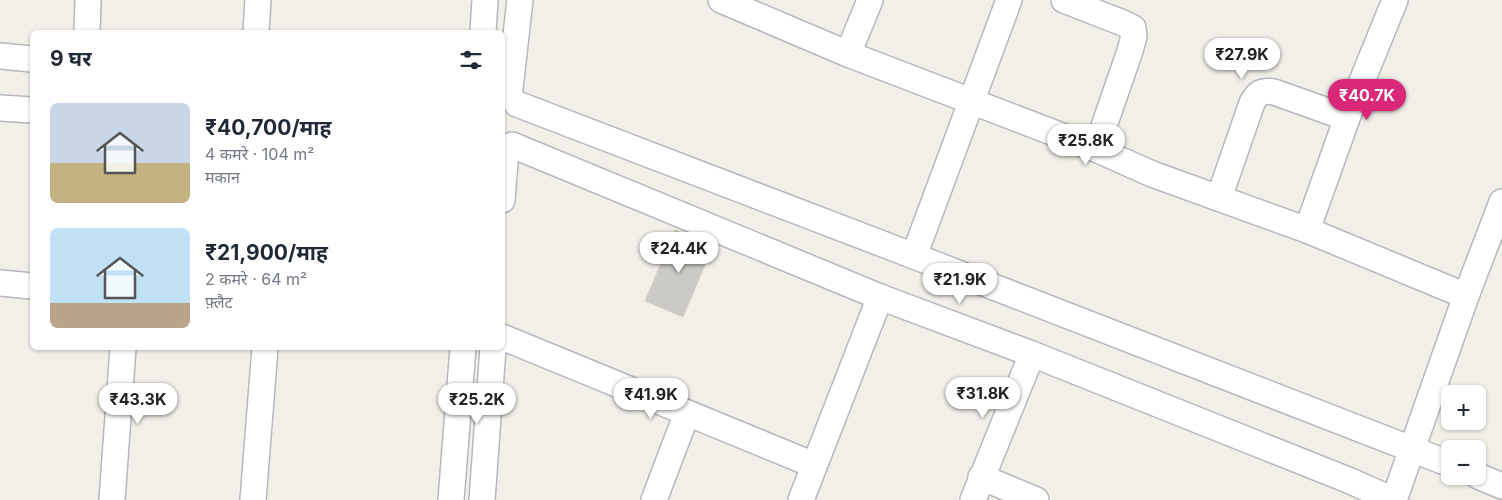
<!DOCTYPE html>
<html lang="hi">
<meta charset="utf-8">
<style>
:root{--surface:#fff;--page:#f6f6f7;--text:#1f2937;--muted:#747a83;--accent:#db2777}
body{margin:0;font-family:Inter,"Noto Sans Devanagari",sans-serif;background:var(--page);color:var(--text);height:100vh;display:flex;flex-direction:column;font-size:19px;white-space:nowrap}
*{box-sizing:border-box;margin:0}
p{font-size:16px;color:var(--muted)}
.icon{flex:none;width:28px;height:28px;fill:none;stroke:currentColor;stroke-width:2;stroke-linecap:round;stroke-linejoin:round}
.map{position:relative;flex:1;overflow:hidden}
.panel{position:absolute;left:30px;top:30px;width:475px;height:320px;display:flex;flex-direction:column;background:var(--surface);border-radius:8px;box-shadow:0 1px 4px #0004}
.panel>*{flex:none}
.buttons{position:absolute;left:1441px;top:385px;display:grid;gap:10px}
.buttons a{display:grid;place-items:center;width:45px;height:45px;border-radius:8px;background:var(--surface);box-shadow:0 1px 4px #0004;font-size:25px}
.price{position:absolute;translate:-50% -42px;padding:0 11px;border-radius:18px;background:#fff;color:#222;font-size:16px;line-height:32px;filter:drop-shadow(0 1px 2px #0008)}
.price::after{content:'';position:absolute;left:50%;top:30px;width:15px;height:11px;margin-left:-8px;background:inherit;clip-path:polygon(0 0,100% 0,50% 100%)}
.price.current{background:var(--accent);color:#fff}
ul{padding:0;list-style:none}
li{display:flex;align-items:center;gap:15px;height:125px;padding:0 20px}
li span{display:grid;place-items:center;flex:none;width:140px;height:100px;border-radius:8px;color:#555}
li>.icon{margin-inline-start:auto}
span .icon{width:60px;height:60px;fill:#fffc;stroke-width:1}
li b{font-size:21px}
h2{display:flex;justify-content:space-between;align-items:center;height:60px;padding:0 20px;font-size:21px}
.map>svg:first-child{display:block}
</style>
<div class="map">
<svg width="1502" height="500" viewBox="0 0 1502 500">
<rect width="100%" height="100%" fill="#f1efe8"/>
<polygon fill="#cccac5" stroke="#d6d1c6" points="675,230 713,246 683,317 645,301"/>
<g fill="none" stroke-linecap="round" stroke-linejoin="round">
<g stroke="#b5b8bc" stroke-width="28">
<g id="street">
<polyline points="721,0 848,54 1096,149 1152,174 1307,230 1466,296"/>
<polyline points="1064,0 1123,23 1133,28 1134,36 1130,51 1096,149"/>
<polyline points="87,32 88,0"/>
<polyline points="256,32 258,0"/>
<polyline points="483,32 485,0"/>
<polyline points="848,54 870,0"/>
<polyline points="0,56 32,59"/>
<polyline points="509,97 520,0"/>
<polyline points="517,104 914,256 1450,464"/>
<polyline points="0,108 32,110"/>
<polyline points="512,145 880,297 1032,354 1348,480 1393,500"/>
<path d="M1219,198L1252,103C1258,92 1262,90 1274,92L1347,118"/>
<polyline points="502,200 506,149"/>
<polyline points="1307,230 1347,118 1395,0"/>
<polyline points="914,256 1009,0"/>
<polyline points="0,283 32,286"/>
<polyline points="502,337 814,465"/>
<polyline points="1478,476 1502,486"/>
<polyline points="981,477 1036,500"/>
<polyline points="112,500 123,348"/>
<polyline points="253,500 265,348"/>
<polyline points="451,500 463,348"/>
<polyline points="482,500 493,348"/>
<polyline points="654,500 687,413"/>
<polyline points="801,500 880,297"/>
<polyline points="973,500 1032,354"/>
<polyline points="1394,500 1466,296 1502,202"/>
</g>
</g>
<use href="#street" stroke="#fff" stroke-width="25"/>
</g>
</svg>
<div class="buttons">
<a>+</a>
<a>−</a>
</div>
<b class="price" style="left:1242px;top:80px">₹27.9K</b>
<b class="price current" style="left:1367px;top:121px">₹40.7K</b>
<b class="price" style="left:1086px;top:166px">₹25.8K</b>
<b class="price" style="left:679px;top:274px">₹24.4K</b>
<b class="price" style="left:960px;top:305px">₹21.9K</b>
<b class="price" style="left:983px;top:419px">₹31.8K</b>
<b class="price" style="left:651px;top:420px">₹41.9K</b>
<b class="price" style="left:138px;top:425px">₹43.3K</b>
<b class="price" style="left:477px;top:425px">₹25.2K</b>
<section class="panel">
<h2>9 घर<svg class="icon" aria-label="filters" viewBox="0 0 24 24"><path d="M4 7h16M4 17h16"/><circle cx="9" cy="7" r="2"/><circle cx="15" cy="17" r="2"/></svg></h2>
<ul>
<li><span style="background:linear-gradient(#c9d6e8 60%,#c2b280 0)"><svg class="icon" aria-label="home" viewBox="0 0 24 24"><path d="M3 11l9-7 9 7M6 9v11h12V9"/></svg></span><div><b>₹40,700/माह</b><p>4 कमरे · 104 m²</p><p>मकान</p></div></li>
<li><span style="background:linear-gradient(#bfe0f5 75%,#b9a48a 0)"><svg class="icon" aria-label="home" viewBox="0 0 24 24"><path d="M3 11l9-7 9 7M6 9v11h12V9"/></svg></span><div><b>₹21,900/माह</b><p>2 कमरे · 64 m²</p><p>फ़्लैट</p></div></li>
</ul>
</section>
</div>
